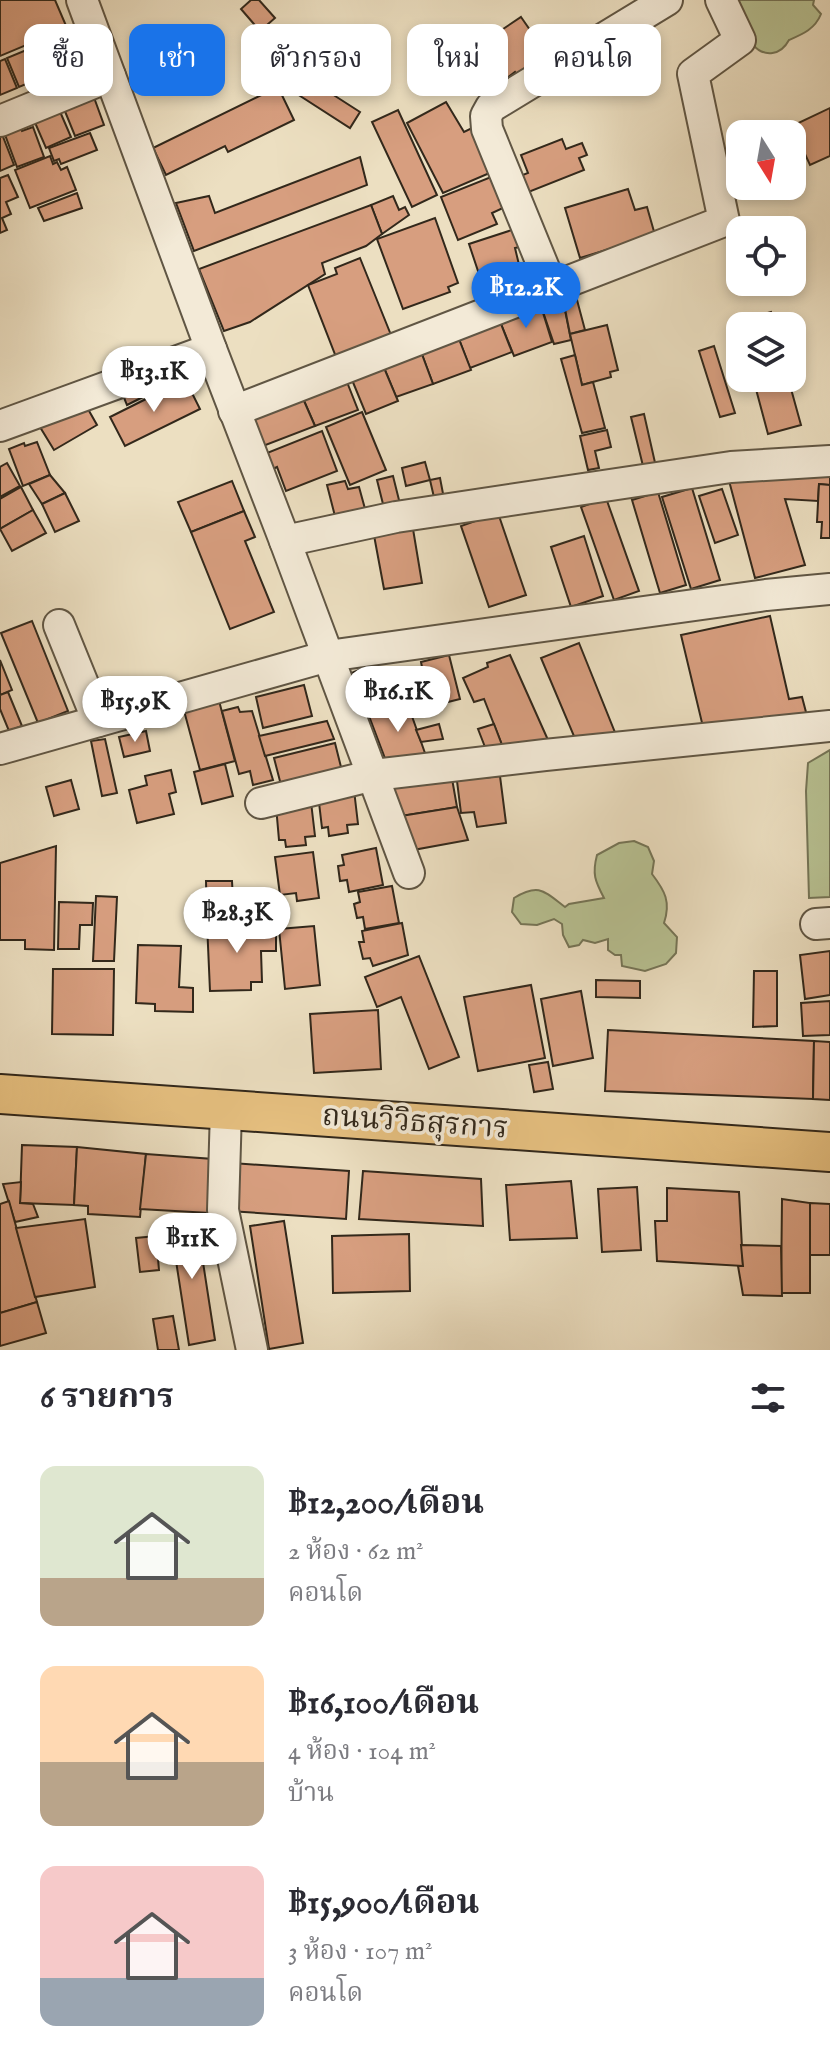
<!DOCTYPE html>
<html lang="th">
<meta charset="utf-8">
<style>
:root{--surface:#fff;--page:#f2f2f3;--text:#2b2b33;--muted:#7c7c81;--accent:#1a73e8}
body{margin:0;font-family:"IM FELL English","Noto Serif Thai",serif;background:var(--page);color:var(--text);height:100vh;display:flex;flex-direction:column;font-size:30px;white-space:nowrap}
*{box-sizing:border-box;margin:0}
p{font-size:26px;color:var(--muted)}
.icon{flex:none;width:44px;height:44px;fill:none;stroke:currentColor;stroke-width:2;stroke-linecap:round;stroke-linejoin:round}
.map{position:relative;height:1350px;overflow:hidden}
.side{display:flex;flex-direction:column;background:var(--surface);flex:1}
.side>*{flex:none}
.guide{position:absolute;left:24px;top:24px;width:782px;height:72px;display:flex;gap:16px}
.needle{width:52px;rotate:169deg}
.tools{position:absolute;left:726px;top:120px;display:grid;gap:16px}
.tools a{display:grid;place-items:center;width:80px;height:80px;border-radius:16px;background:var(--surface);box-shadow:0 4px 12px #0003;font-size:40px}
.price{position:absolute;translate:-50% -68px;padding:0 18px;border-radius:28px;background:#fff;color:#222;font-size:26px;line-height:52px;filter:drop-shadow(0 2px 4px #0008)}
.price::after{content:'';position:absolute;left:50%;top:48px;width:24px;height:18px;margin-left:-12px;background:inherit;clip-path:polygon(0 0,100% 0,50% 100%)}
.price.selected{background:var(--accent);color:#fff}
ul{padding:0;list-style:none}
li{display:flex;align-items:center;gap:24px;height:200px;padding:0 40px}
li span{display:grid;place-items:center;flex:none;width:224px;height:160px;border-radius:16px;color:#555}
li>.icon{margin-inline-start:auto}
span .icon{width:96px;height:96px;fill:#fffc;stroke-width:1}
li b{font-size:34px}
h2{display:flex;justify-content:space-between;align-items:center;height:96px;padding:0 40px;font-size:34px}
.chip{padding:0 28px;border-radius:16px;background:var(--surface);box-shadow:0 4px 12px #0003;font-size:28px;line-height:72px}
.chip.selected{background:var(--accent);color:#fff}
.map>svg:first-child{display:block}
</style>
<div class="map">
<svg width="830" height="1350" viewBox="0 0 830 1350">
<rect width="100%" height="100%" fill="#ecdfc1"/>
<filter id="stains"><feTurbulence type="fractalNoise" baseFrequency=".0025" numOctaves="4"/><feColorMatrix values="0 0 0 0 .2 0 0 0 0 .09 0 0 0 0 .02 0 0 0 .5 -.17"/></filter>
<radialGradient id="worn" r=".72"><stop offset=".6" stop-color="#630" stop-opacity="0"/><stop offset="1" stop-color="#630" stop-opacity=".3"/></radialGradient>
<g fill="#b8c293" stroke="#757557" stroke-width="2">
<path d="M728,0H814L813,5L821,14C815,29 803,34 789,40C781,55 765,58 753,45C744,36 734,12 728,0Z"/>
<polygon points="830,750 830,897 809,898 806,791 808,763"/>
<path d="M634,841L648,847L654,861L652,874C665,891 671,902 664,923L677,937L676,953L666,964L645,971L622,966L621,955H615L608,950V939L595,943L583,940L579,945L569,947L563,935L562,924L554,919L537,925L521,924L512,912L514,898C539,883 544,891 565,907L569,904L604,898C595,881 592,874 597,855L619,843Z"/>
</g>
<g fill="#d79e7f" stroke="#32281b" stroke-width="2">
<polygon points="0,0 55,0 67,28 0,56"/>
<polygon points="251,0 259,0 275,18 260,31 241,9"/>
<polygon points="521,17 548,56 518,76 515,72 503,81 499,76 485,86 464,55"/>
<polygon points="69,33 80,62 51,74 39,45"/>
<polygon points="36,46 48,75 19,87 7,58"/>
<polygon points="464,55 472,66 457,77 450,67"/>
<polygon points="5,59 17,88 0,95 0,61"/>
<polygon points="304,76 360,112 350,128 294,92"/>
<polygon points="278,87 294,120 228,152 225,146 166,175 153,148"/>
<polygon points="92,92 104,125 75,136 62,104"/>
<polygon points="446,102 464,132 472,128 492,172 443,193 407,123"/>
<polygon points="58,107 71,137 46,148 33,118"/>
<polygon points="830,108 830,156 810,165 792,126"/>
<polygon points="398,110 437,195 412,207 372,122"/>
<polygon points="20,126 22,131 33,127 44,157 17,167 4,132"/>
<polygon points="0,129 14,165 0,171"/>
<polygon points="90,133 97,150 61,164 59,159 54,161 49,148"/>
<polygon points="562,139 566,149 582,143 587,155 579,158 584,170 526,193 520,176 528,173 521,155"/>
<polygon points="50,156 53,164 57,162 61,170 67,167 76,190 30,208 15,170"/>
<polygon points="360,157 367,185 194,251 176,203 209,196 215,213"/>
<polygon points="8,175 18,197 6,202 11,214 2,218 7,230 0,233 0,178"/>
<polygon points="491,177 503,208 492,213 497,224 458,240 441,197"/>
<polygon points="628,189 635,210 647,207 655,235 580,258 565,208"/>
<polygon points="77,193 82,208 44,221 38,208"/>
<polygon points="393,196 399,210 405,207 409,215 382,234 371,205"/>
<polygon points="371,205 382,234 366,246 322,263 325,274 250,322 224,331 199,269"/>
<polygon points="435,218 458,283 448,287 450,292 403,309 377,239"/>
<polygon points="518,228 524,246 515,248 521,273 489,284 486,278 481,280 469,244"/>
<polygon points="360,258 391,335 338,362 308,285 337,274 335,268"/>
<polygon points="562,295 571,340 554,344 540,303"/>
<polygon points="577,300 585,330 570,334 564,304"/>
<polygon points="540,303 552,342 514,356 499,319"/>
<polygon points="771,312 774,326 740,327 738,321"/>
<polygon points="499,319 512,352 470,368 457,334"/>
<polygon points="607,325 618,370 610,372 611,377 582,385 570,334"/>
<polygon points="457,334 471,370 433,384 420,349"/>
<polygon points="714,346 735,413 720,417 699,351"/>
<polygon points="420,349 433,384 396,397 382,363"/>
<polygon points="575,355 582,385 593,382 605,428 582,433 561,359"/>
<polygon points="382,363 398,401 366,414 350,375"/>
<polygon points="166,373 173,382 127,405 121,390"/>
<polygon points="345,377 358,410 315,426 301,394"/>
<polygon points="753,378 788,378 801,425 768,434"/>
<polygon points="178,383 182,393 190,389 200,409 125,446 110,417"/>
<polygon points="301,394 315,426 263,446 250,413"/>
<polygon points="84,402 97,425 54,450 40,427"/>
<polygon points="362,412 386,470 350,485 326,427"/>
<polygon points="644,414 656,467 644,470 631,417"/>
<polygon points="607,430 611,447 595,451 599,468 588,470 580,436"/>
<polygon points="322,431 337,471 286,491 277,467 273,469 267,453"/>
<polygon points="37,442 50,475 23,486 9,449 24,443 25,446"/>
<polygon points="425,462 430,480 406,486 402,468"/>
<polygon points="7,463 20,486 0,497 0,467"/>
<polygon points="830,472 830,485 819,484 818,501 785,499 805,565 755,578 728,477"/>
<polygon points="50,475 65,493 42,504 29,484"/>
<polygon points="393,476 400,504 384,508 377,480"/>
<polygon points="440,478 445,504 436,506 430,480"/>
<polygon points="232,481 244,511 191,532 178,502"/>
<polygon points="345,481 348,489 359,487 367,516 337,524 327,485"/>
<polygon points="819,484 830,485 830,538 821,538 822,522 817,522"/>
<polygon points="21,487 33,510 0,529 0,499"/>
<polygon points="692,488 720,580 691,589 662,497"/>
<polygon points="722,489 738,535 715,543 699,496"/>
<polygon points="658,492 686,585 660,593 632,500"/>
<polygon points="65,493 79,521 55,532 42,504"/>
<polygon points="606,498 639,591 614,600 581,507"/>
<polygon points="33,510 46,533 12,551 0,529"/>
<polygon points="244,511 255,537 245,541 274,612 230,629 191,532"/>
<polygon points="498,513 526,595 489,607 461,526"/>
<polygon points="412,523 422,583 384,589 373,530"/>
<polygon points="584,536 603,596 571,607 551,547"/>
<polygon points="770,616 789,699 802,697 807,716 703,727 681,635"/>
<polygon points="32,621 68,711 38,723 1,633"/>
<polygon points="579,643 616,735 576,741 541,658"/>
<polygon points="449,655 460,699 420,709 412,675 423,672 421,662"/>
<polygon points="510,655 548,740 502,745 484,699 474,702 463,678 488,667 487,663"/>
<polygon points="0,660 12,690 0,695"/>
<polygon points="371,665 382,694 360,703 349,674"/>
<polygon points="304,685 312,716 263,728 256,697"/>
<polygon points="8,692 22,726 9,731 0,709 0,695"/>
<polygon points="218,697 235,761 200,770 183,707"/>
<polygon points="408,705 426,756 386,761 369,716"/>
<polygon points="238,707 240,712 252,711 273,780 253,785 250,771 239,774 222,711"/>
<polygon points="327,721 334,739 265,756 259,736"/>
<polygon points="439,724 443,739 421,742 416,730"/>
<polygon points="494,724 502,745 485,747 478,729"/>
<polygon points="146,731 150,751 124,757 119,737"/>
<polygon points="105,739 117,793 102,796 91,741"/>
<polygon points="335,743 342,771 281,785 274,758"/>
<polygon points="225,764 233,796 202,804 194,772"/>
<polygon points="483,769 484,778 500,776 506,823 477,827 474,812 461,813 456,773"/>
<polygon points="171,770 176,792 169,794 174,814 137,823 129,790 147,785 145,776"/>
<polygon points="451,773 457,807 401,816 389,784"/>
<polygon points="71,780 79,809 54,816 46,787"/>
<polygon points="354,790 358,824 347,825 348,833 329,836 328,827 322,828 318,794"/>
<polygon points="311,802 315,836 305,837 306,845 286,847 285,840 279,840 276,806"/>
<polygon points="457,807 468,840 413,850 401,816"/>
<polygon points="56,846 54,950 25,949 25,940 0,940 0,863"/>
<polygon points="376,848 383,885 349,892 347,880 340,881 338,866 344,865 342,855"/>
<polygon points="313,852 319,898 297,901 296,893 280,895 275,857"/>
<polygon points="206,881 232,881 233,900 259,899 259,930 254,931 254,921 207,923"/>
<polygon points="392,886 399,923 365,929 363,917 357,918 354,904 360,902 358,892"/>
<polygon points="96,896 117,897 114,961 93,961"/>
<polygon points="59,902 93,903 92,925 80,925 79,949 58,949"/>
<polygon points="254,921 254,931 276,930 276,951 261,951 262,982 251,982 251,990 210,991 207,923"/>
<polygon points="402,923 408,955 373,966 370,958 363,959 359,942 364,942 362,931"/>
<polygon points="314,926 320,985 285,989 279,929"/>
<polygon points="138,945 181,946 179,987 193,988 193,1012 155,1011 155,1004 136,1003"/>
<polygon points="830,951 830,995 805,999 800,955"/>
<polygon points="419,956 459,1057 429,1069 401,997 377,1007 365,977"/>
<polygon points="53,969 114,969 113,1035 52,1034"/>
<polygon points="754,971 777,971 777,1026 753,1027"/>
<polygon points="596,980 640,981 640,998 596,997"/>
<polygon points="531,985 545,1058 478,1071 464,997"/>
<polygon points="581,991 593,1058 553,1066 541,999"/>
<polygon points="830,1001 830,1035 803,1036 801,1003"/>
<polygon points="378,1010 381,1069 314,1073 310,1014"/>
<polygon points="608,1030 814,1041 813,1099 605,1091"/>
<polygon points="814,1041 830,1042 830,1100 813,1099"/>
<polygon points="548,1062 553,1089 534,1092 529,1065"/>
<polygon points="22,1145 77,1147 74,1205 20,1203"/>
<polygon points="77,1147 146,1154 140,1217 88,1214 88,1206 74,1205"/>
<polygon points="146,1154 213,1159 210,1213 140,1209"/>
<polygon points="232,1163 349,1171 346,1219 229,1211"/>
<polygon points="363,1171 481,1179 483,1226 359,1219"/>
<polygon points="571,1181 577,1238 510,1240 506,1185"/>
<polygon points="21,1182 20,1203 33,1204 38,1217 15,1222 3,1184"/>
<polygon points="637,1187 641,1250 602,1252 598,1189"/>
<polygon points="667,1188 739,1192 743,1266 657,1261 655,1221 667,1221"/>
<polygon points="782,1199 810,1203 810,1293 781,1293"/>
<polygon points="9,1201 37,1302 0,1313 0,1204"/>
<polygon points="810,1203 830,1204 830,1255 810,1255"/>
<polygon points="196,1217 215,1340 189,1345 170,1222"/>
<polygon points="85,1219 95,1287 35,1297 16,1228"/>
<polygon points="284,1221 303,1343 269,1349 250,1226"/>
<polygon points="409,1234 410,1291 333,1293 332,1236"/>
<polygon points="156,1236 159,1270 140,1272 136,1238"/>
<polygon points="741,1245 781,1246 782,1296 743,1295 738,1266 743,1266"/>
<polygon points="37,1302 46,1333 0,1346 0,1313"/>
<polygon points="173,1316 179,1350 158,1350 153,1319"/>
</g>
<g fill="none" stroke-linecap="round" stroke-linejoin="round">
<g stroke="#605644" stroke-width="34">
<g id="minor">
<polyline points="82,0 211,349 285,541 409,873"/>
<polyline points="0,121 110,76"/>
<polyline points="552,288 487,129 486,116 491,107 667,0"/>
<polyline points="234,411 724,221 693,74 740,40 721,0"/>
<polyline points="0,426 211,349"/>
<polyline points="285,541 396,517 731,467 830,461"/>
<polyline points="59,625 98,721"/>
<polyline points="0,749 328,656 766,595 830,589"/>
<polyline points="261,803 374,775 545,755 830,726"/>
<polyline points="816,924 830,923"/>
<polyline points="226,1110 223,1210 252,1350"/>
</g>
</g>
<g stroke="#32281b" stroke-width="42">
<polyline id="major" points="0,1094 830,1152"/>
</g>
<use href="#minor" stroke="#f3ead7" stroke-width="30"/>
<use href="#major" stroke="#e6c080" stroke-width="38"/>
</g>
<g text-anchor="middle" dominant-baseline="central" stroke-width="7" stroke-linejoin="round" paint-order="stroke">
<g font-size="30" fill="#32281b" stroke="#f3ead7">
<text transform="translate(415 1123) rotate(4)">ถนนวิวิธสุรการ</text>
</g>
</g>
<rect width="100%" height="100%" filter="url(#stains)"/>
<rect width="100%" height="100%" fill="url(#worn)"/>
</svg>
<div class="tools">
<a><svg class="needle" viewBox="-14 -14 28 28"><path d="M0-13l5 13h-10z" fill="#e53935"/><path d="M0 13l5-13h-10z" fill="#7c7c81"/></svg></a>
<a><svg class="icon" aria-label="locate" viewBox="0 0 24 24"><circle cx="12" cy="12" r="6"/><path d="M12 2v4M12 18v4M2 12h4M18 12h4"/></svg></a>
<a><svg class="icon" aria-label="layers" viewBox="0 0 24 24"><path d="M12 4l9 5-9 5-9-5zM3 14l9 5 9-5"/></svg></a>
</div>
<b class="price selected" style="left:526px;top:330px">฿12.2K</b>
<b class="price" style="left:154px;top:414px">฿13.1K</b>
<b class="price" style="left:398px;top:734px">฿16.1K</b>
<b class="price" style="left:135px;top:744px">฿15.9K</b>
<b class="price" style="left:237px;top:955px">฿28.3K</b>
<b class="price" style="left:192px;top:1281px">฿11K</b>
<div class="guide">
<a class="chip">ซื้อ</a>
<a class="chip selected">เช่า</a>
<a class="chip">ตัวกรอง</a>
<a class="chip">ใหม่</a>
<a class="chip">คอนโด</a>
</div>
</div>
<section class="side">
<h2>6 รายการ<svg class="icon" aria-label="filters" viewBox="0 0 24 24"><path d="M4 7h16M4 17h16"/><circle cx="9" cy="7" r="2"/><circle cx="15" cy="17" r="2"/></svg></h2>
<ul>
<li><span style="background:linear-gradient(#dfe7d0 70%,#b9a48a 0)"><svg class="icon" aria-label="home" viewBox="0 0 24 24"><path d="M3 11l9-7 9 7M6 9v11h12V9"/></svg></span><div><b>฿12,200/เดือน</b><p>2 ห้อง · 62 m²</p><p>คอนโด</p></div></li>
<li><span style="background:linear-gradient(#ffd9b3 60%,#b9a48a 0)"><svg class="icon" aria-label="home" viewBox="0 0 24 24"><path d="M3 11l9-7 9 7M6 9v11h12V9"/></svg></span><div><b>฿16,100/เดือน</b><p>4 ห้อง · 104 m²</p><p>บ้าน</p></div></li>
<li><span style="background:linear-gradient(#f6c9c9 70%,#9aa5b1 0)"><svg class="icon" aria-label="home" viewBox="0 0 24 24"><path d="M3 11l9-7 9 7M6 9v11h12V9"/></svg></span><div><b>฿15,900/เดือน</b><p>3 ห้อง · 107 m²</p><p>คอนโด</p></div></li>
</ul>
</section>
